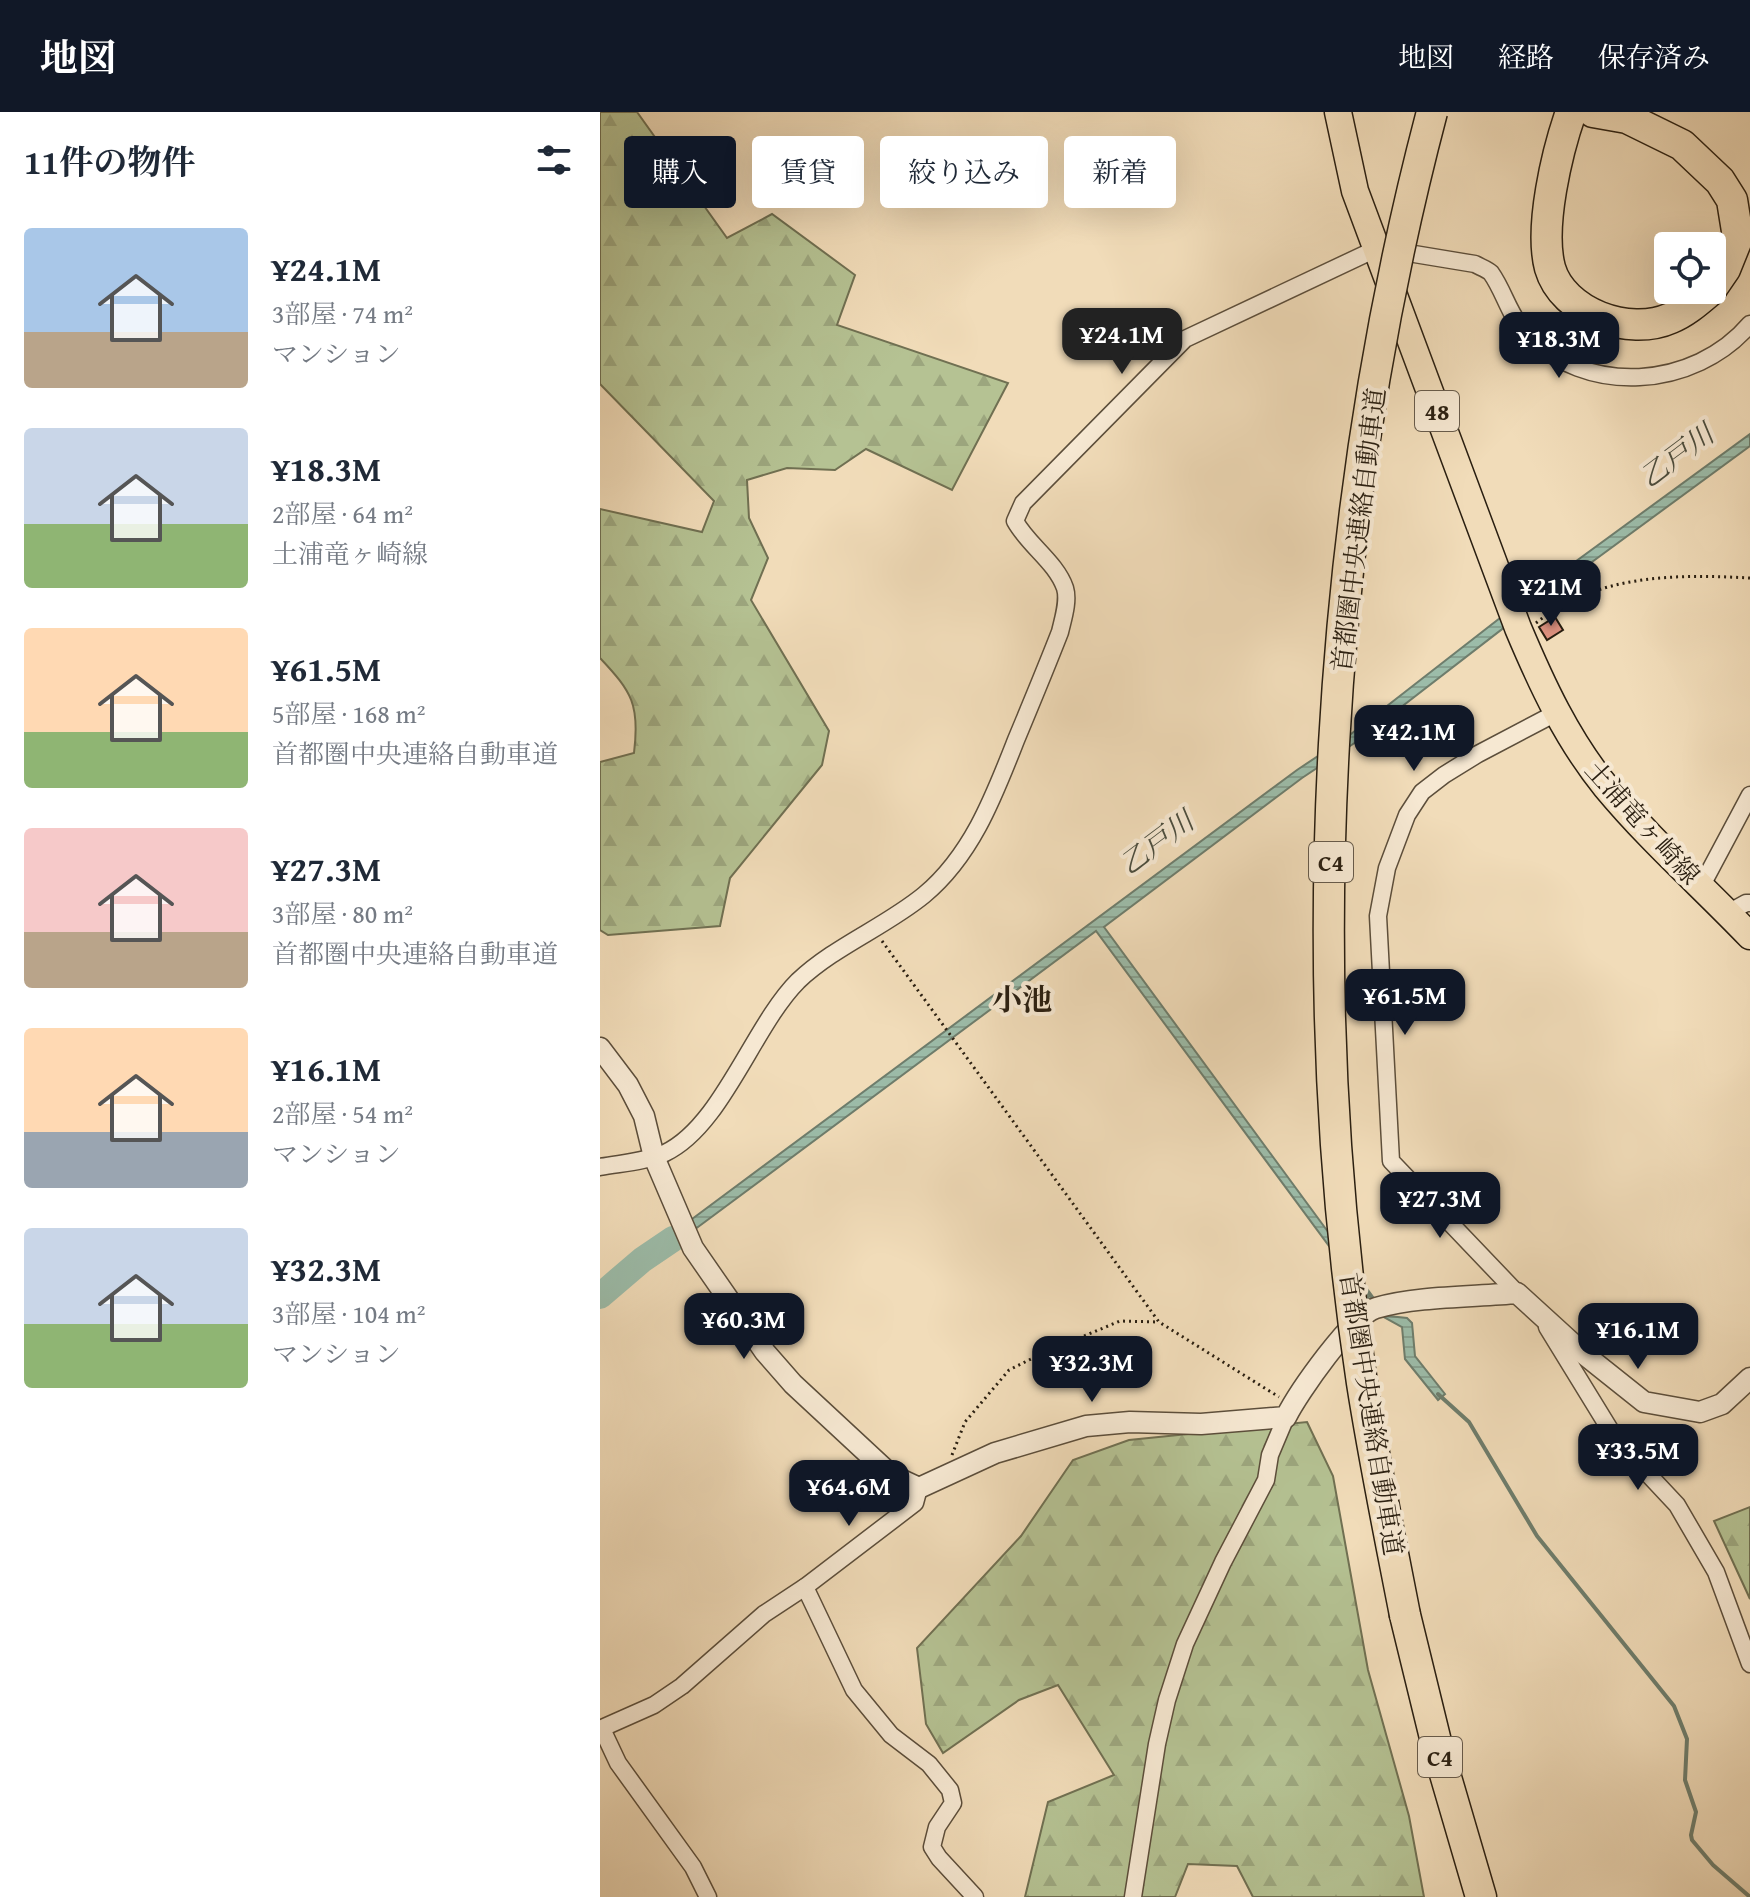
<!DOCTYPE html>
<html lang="ja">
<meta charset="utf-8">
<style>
:root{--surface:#fff;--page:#f2f2f3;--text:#1f2937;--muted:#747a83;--accent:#111827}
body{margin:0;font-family:"Gentium Book Plus","Noto Serif JP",serif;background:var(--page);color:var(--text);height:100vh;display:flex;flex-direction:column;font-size:30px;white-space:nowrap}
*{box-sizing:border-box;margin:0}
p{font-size:26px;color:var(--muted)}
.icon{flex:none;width:44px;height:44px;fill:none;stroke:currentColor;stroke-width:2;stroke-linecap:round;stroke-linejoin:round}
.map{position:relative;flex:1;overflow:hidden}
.sheet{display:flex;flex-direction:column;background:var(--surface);width:600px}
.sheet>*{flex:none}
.guide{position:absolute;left:24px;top:24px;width:760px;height:72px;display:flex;gap:16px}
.controls{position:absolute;left:1054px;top:120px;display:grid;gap:16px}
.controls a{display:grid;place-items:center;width:72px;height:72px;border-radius:8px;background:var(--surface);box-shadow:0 8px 32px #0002;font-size:40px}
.price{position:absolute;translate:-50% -68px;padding:0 18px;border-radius:16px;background:var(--accent);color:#fff;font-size:26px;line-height:52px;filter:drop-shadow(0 2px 4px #0008)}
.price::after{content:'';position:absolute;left:50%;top:48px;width:24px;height:18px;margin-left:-12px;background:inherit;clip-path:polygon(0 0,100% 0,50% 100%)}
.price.on{background:#222;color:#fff}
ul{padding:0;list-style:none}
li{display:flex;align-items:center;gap:24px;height:200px;padding:0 24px}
li span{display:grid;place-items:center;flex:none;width:224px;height:160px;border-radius:8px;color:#555}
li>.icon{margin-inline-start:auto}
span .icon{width:96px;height:96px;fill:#fffc;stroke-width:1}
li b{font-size:34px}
h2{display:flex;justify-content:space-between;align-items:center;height:96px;padding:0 24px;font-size:34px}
.tag{padding:0 28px;border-radius:8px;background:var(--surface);box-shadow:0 8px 32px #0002;font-size:28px;line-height:72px}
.tag.on{background:var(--accent);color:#fff}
header{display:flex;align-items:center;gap:48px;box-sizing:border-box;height:112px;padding:0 40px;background:var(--accent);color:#fff}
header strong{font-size:38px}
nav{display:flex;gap:44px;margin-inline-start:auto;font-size:28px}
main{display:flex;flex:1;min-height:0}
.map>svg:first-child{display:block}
</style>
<header>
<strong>地図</strong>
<nav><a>地図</a><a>経路</a><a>保存済み</a></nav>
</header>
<main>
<section class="sheet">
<h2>11件の物件<svg class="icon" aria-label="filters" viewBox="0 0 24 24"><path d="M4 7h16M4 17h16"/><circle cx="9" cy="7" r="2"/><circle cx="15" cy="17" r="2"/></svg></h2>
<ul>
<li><span style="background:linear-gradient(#a9c7e8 65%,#b9a48a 0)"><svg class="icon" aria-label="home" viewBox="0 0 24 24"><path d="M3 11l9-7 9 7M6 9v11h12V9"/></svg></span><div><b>¥24.1M</b><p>3部屋 · 74 m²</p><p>マンション</p></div></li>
<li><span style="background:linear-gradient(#c9d6e8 60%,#8fb573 0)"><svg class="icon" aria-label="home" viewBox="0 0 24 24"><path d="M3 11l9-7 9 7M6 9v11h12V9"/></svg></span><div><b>¥18.3M</b><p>2部屋 · 64 m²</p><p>土浦竜ヶ崎線</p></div></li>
<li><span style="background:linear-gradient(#ffd9b3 65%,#8fb573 0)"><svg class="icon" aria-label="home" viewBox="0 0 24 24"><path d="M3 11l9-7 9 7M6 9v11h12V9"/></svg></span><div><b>¥61.5M</b><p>5部屋 · 168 m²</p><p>首都圏中央連絡自動車道</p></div></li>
<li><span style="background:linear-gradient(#f6c9c9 65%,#b9a48a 0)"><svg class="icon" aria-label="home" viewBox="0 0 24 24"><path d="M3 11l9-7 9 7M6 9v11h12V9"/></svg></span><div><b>¥27.3M</b><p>3部屋 · 80 m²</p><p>首都圏中央連絡自動車道</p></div></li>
<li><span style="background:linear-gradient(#ffd9b3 65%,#9aa5b1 0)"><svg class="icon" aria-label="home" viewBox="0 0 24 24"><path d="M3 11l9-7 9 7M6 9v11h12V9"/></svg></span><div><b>¥16.1M</b><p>2部屋 · 54 m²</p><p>マンション</p></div></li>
<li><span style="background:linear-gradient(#c9d6e8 60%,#8fb573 0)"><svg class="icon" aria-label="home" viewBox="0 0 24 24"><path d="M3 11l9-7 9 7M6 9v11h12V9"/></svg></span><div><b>¥32.3M</b><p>3部屋 · 104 m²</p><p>マンション</p></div></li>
</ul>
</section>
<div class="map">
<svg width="1150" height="1785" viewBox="0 0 1150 1785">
<defs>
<pattern id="forest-firs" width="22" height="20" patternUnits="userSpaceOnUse" patternTransform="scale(2)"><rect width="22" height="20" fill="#b5c293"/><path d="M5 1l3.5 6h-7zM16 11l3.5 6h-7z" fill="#9ca67e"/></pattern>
<pattern id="water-rules" width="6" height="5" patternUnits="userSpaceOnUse" patternTransform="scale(2)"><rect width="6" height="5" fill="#9cbca9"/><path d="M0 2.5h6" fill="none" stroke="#87a190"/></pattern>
</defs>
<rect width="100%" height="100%" fill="#f1dcb9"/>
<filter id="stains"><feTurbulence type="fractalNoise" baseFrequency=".0025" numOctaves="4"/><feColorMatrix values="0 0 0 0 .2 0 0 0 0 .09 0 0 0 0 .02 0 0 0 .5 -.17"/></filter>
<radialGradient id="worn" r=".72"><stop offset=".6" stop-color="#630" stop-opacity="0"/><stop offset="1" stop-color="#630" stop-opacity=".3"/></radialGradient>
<g fill="url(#forest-firs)" stroke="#707052" stroke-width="2">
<path d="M0,0H37L127,126L172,102L255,163L237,213L408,271L352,378L266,337L235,358L187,356L147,368L149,406L168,446L151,488L229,619L222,653L130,766L120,814L8,823L0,818V650L34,641C40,593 32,580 0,546V397L102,420L114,389L0,272Z"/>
<polygon points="707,1310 733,1364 768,1558 809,1704 824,1785 653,1785 637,1754 588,1752 575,1785 425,1785 448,1690 514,1663 458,1573 419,1588 343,1641 326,1612 317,1536 421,1424 473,1348 529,1328"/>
<polygon points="1150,1395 1150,1487 1114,1409"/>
</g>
<polygon fill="url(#water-rules)" stroke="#6e7d6c" stroke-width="2" points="1150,322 1150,334 932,494 756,630 702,666 504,815 734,1128 779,1203 807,1206 812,1211 815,1244 845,1282 838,1288 805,1247 802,1215 780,1203 496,819 94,1118 45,1151 40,1143 88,1110 697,658 751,622 927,485"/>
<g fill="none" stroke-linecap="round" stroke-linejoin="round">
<g stroke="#6e7d6c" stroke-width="4">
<polyline points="763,1173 774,1188"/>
<polyline points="838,1282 869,1310 937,1424 1074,1594 1087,1627 1085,1668 1096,1700 1091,1723 1092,1728 1113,1753 1150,1785"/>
</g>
<polyline stroke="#9cbca9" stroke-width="26" points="0,1184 42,1148 73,1127"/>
</g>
<polygon fill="#dc907e" stroke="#2a1f11" stroke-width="2" points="955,505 963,518 947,528 939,515"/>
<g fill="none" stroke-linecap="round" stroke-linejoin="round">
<g stroke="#5c4e3b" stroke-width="19">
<g id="minor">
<polyline points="1101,775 1150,683"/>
<polyline points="1128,801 1146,791 1150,791"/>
<path d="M0,1055C21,1051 45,1050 65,1041C122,1014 153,914 198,869C235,834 285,815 324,783C372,743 394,684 416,628C431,592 446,556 460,520C463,507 469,489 465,476C456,450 428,433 415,409L423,391L585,227L778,136L875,152C880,155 887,157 891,161C904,179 909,203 925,220C985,286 1095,277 1150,212"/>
<polyline points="917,1181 791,1049 778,804 787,756 807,703 822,680 844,663 878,642 956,601"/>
<polyline points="947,1215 1017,1329 1077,1393 1116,1460 1150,1552"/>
<polyline points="205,1475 254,1578 291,1623 329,1652 350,1678 353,1691 337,1715 332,1735 339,1746 375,1785"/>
<polyline points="0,1617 54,1593 82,1574 164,1502 205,1475 315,1391 319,1376"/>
<polyline points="2,1617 18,1651 93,1755 108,1785"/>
<polyline points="533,1785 557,1632 567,1588 585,1532 623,1450 666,1368 670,1343 686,1305"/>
</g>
</g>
<g stroke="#5c4e3b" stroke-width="23">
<path id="tertiary" d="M0,936L28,973L44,1004L54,1045L93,1136L165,1240L193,1272L291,1363L319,1376L395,1341L486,1314L530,1310L601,1312L686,1305C698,1281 752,1203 776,1196C816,1184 874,1185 917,1181L985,1243L1044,1290L1100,1300L1122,1292L1150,1266"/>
</g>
<g stroke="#2a1f11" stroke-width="29">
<path id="primary" d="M738,0L755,79L918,516C942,573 967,627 1006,675C1050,728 1102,774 1150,824"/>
</g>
<g stroke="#2a1f11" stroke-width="33">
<g id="motorway">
<path d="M971,0C957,40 939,115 950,156C963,201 1029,225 1071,206C1086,200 1099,188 1111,178"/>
<polyline points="993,0 1027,6 1082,33 1120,69 1132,88 1138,125 1125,157 1112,176"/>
<polyline points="805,1503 838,1638 881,1785"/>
</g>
</g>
<g stroke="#2a1f11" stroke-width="3" stroke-dasharray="2 4" stroke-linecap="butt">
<path d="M936,511C997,462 1076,462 1150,466"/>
<polyline points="282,829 559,1210 679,1285"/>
<polyline points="352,1343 365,1310 409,1258 441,1242 520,1209 559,1210"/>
</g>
<use href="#minor" stroke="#f6e8d2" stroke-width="16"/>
<use href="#tertiary" stroke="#f6e8d2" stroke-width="20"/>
<use href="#primary" stroke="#f1dcb9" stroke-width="26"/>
<use href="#motorway" stroke="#f1dcb9" stroke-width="30"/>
<g stroke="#2a1f11" stroke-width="33" stroke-linecap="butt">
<path id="motorway-bridge" d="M805,1503C790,1426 774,1348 762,1271C700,861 726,401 832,0"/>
</g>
<use href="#motorway-bridge" stroke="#f1dcb9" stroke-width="30"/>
</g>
<g text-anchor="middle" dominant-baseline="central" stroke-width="8" stroke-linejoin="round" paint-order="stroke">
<g fill="#f6e8d2" stroke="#675b4b" stroke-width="2">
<rect x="815" y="279" width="44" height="40" rx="6"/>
<rect x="709" y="730" width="44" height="40" rx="6"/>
<rect x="818" y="1625" width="44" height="40" rx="6"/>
</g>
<g font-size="24" font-weight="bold" fill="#2a1f11">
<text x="837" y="299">48</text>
<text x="731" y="750">C4</text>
<text x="840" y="1645">C4</text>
</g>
<g font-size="26" fill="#2a1f11" stroke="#f6e8d2">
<text transform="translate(758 418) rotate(-83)">首都圏中央連絡自動車道</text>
<text transform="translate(1043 710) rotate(48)">土浦竜ヶ崎線</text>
<text transform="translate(772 1302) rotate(81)">首都圏中央連絡自動車道</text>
</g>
<g font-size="28" font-style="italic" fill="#4c4e3f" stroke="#f6e8d2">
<text transform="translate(1076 343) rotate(-37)">乙戸川</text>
<text transform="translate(556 730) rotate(-37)">乙戸川</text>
</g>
<g font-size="30" font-weight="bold" fill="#2a1f11" stroke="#f6e8d2">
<text x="422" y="887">小池</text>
</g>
</g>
<rect width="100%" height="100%" filter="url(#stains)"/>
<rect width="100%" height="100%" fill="url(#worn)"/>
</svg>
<div class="controls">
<a><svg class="icon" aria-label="locate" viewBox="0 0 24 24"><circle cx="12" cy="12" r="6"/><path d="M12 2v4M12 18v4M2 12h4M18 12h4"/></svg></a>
</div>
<b class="price on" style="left:522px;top:264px">¥24.1M</b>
<b class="price" style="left:959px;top:268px">¥18.3M</b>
<b class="price" style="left:951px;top:516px">¥21M</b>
<b class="price" style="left:814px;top:661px">¥42.1M</b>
<b class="price" style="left:805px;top:925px">¥61.5M</b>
<b class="price" style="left:840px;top:1128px">¥27.3M</b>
<b class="price" style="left:144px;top:1249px">¥60.3M</b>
<b class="price" style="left:1038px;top:1259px">¥16.1M</b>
<b class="price" style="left:492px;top:1292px">¥32.3M</b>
<b class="price" style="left:1038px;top:1380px">¥33.5M</b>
<b class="price" style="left:249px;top:1416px">¥64.6M</b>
<div class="guide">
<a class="tag on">購入</a>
<a class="tag">賃貸</a>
<a class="tag">絞り込み</a>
<a class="tag">新着</a>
</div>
</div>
</main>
